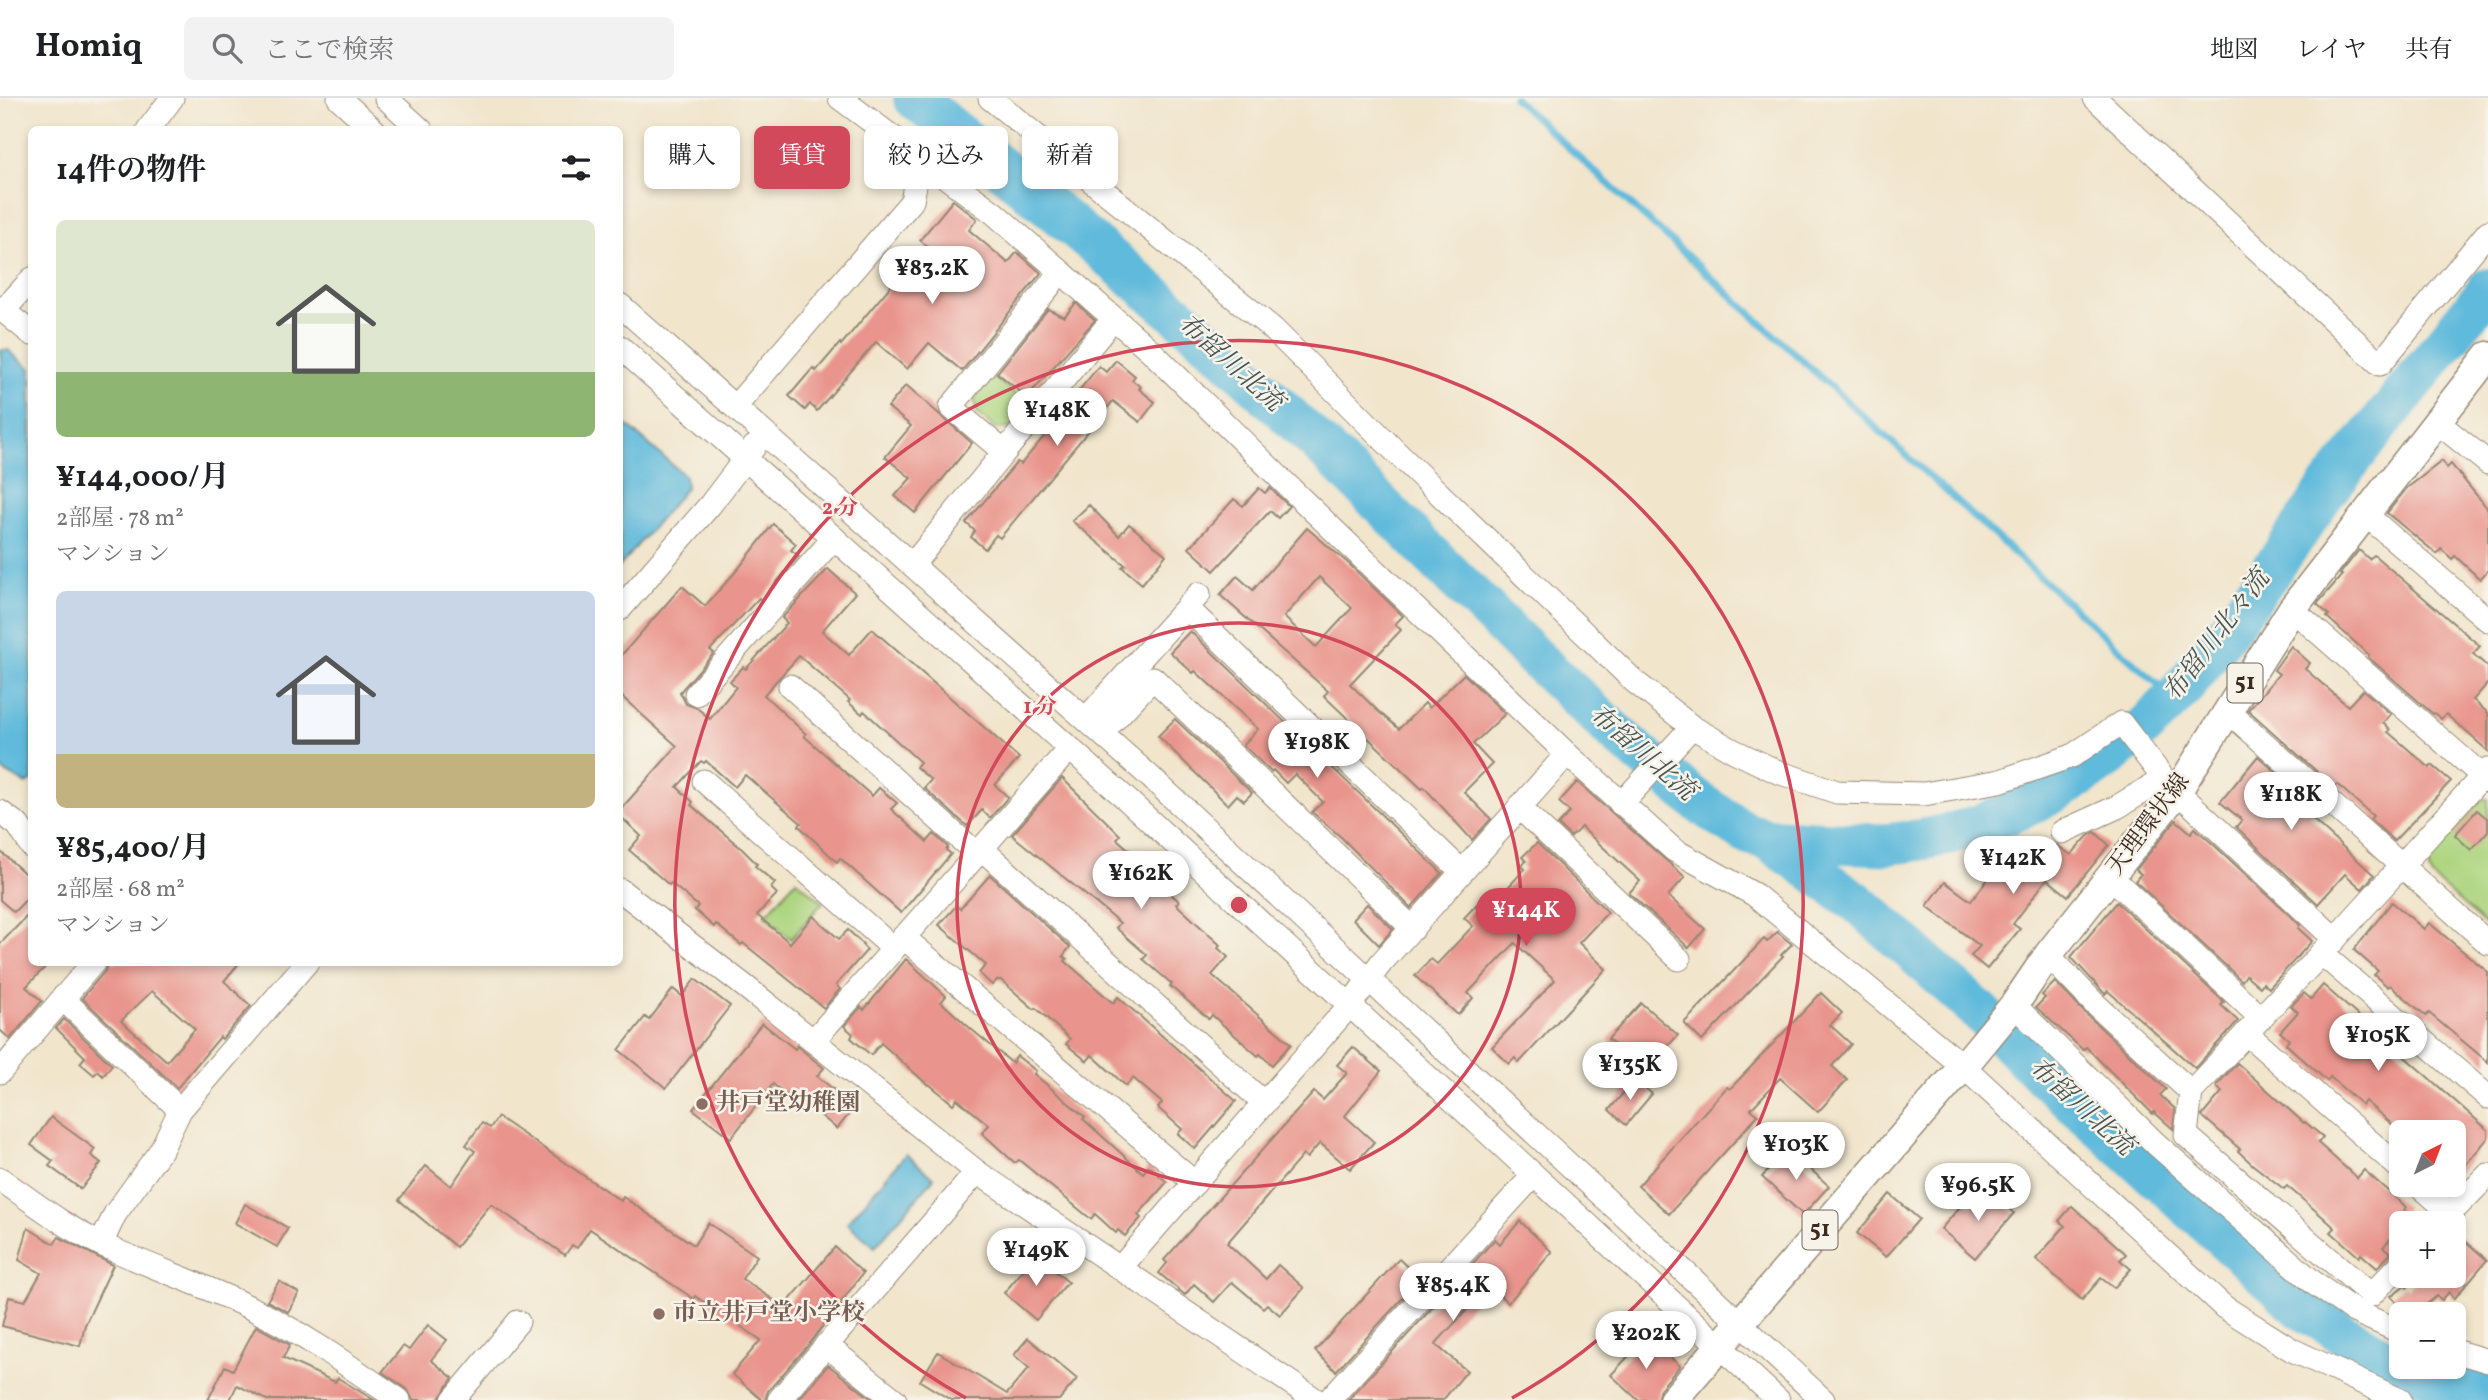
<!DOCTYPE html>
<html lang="ja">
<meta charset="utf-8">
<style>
:root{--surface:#fff;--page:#f2f2f2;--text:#202124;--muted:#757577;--line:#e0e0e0;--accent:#d1495b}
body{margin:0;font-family:Vollkorn,"Noto Serif JP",serif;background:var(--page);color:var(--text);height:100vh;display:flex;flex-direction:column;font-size:26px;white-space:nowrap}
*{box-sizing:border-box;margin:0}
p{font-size:23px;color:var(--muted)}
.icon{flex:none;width:38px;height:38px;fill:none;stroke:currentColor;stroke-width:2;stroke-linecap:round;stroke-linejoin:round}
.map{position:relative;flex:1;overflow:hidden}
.drawer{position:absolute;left:28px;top:28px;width:595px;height:840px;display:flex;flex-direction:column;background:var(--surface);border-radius:10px;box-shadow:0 4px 10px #0003}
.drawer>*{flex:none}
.top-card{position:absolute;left:644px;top:28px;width:665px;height:63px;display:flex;gap:14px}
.needle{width:46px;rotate:42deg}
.buttons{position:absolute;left:2389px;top:1022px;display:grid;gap:14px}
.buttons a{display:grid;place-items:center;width:77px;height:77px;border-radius:10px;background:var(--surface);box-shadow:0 4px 10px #0003;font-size:35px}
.price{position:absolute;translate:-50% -60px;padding:0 16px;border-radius:24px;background:#fff;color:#222;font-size:23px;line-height:46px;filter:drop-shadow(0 2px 4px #0008)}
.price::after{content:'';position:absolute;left:50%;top:42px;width:21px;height:16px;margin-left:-10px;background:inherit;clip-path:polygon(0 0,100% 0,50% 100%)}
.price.active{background:var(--accent);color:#fff}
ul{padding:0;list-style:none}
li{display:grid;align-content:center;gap:14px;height:371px;padding:0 28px}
li span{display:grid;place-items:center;height:217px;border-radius:10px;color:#555}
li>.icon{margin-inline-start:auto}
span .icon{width:126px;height:126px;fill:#fffc;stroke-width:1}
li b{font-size:30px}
h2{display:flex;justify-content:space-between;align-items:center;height:84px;padding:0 28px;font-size:30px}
.tag{padding:0 24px;border-radius:10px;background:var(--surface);box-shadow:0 4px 10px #0003;font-size:24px;line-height:63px}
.tag.active{background:var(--accent);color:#fff}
header{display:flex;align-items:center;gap:42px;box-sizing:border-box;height:98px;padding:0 35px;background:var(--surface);border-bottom:2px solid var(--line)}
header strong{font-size:33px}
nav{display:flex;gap:38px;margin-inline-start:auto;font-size:24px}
.search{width:490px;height:63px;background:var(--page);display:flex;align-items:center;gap:18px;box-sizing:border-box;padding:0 24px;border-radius:10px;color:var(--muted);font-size:26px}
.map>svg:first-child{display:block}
</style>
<header>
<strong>Homiq</strong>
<div class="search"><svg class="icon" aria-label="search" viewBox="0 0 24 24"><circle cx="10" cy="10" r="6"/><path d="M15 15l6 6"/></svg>ここで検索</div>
<nav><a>地図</a><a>レイヤ</a><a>共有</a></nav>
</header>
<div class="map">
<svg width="2488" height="1302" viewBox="0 0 2488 1302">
<rect width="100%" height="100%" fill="#f7f3e8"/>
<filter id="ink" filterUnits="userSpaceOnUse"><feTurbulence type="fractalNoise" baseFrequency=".0143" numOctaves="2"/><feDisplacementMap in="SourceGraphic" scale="14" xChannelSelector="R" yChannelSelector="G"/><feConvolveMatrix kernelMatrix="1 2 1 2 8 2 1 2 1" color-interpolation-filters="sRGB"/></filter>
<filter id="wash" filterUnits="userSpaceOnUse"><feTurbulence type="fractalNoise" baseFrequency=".00686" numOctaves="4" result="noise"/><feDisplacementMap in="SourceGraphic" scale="28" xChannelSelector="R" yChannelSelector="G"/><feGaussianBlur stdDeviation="1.57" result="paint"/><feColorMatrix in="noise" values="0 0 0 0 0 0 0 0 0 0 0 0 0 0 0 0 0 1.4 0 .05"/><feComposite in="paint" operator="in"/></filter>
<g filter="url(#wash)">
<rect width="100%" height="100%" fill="#f1e5cc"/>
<g fill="#add580" stroke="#74804f" stroke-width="2">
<polygon points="994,279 1031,308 1013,330 996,331 977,315 974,299"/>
<polygon points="2482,701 2488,701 2488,830 2431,778 2427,765"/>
<polygon points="796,782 823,804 791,841 765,818"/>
</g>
<g fill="#5ebadb" stroke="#4c727c" stroke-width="2">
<polygon points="1,252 8,252 31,271 32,683 26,686 0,671"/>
<polygon points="620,321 685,378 686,390 620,468"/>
<polygon points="906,1056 934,1080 875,1149 847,1125"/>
</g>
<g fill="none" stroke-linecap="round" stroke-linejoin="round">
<polyline stroke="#5ebadb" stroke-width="7" points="1514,0 2174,601"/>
<g stroke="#5ebadb" stroke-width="42">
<polyline points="914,0 1056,114 1219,252 1335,361 1531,556 1621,640 1701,706 1746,735 1767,741 1858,805 1978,912 2039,974 2301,1210 2380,1258 2401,1266"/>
<path d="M1767,741C1793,742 1820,744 1846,745C1860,745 1875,747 1889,746C1997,736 2098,681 2172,602C2199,573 2223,538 2247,506C2273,470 2299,434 2323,397L2488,191"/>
<polyline points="2407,1269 2434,1280 2488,1297"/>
</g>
</g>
<g id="blocks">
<g fill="#e9948c" fill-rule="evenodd">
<polygon points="953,102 977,121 969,132 1008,165 1017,154 1041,175 962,273 929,245 907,271 876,244 817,313 810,306 805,312 789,298 813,270 816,273 840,245 841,247 899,178 902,181 928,149 920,142"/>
<polygon points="1076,205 1095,222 1027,299 997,275 1048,211 1064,219"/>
<polygon points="1116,262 1135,278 1132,282 1141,289 1139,291 1155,304 1140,324 1113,303 1000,440 996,437 985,451 971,439 975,433 966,425 1017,364 1021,366 1048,334 1046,333 1099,268 1106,274"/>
<polygon points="906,287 972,345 915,415 895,398 911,380 885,359 911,328 888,309"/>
<polygon points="2442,363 2447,370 2451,366 2488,411 2488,472 2480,481 2455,458 2452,461 2441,451 2437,456 2387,415 2407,390"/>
<polygon points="1259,390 1265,395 1270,390 1289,408 1278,420 1270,413 1214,473 1189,450 1234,401 1243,408"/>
<polygon points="1089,407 1119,438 1129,426 1166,457 1142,486 1122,469 1125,467 1072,423"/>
<polygon points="773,426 796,446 791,452 799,458 761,502 759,500 710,552 714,555 680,594 686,606 697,610 710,621 736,589 730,583 743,569 746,571 787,525 782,520 828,471 855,495 822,533 849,557 872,531 1019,660 995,687 1008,699 990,720 982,712 967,728 924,690 931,682 916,669 920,664 864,613 862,616 848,604 850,602 799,558 769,591 764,597 806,636 804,638 872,698 879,690 897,705 891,711 927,744 934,736 948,749 946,752 951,756 901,815 840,760 837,764 799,728 801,725 745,677 735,689 706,663 704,665 701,663 677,689 693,704 691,707 742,751 757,766 755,768 775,785 771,790 777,796 757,817 790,845 813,818 839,841 848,832 863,846 862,847 867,852 836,887 840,891 824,910 743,845 741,847 716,826 714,829 695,812 698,808 671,785 669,787 629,752 641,738 620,718 620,712 677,648 620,597 620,559 682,488 705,508 738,471"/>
<path d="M1307,430L1349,466L1403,518L1395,526L1401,532L1350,586L1378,613L1399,631L1425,605L1429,610L1464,576L1505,616L1473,646L1492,666L1464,694L1491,721L1472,742L1424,689L1422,691L1324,598L1328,593L1220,497L1237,478L1253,492ZM1319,479L1352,510L1316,549L1284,519Z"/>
<polygon points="2359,452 2369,461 2374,457 2480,548 2473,556 2488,569 2488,585 2473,602 2488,615 2488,653 2446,616 2441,621 2434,615 2433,616 2368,559 2369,557 2327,519 2329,517 2317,506 2342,477 2340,476"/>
<polygon points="1190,533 1442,775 1411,810 1342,740 1312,714 1323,704 1295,676 1286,685 1273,672 1271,674 1243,647 1258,631 1195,573 1193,575 1170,554"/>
<polygon points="2291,548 2310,565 2305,571 2348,608 2363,592 2391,616 2383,625 2390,632 2388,634 2430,670 2432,667 2451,683 2394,743 2370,721 2373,718 2337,686 2334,689 2248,612 2279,576 2274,572"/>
<polygon points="1175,621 1252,695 1244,703 1237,697 1228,707 1158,638"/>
<polygon points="2258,658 2316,710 2309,718 2374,777 2362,791 2345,776 2318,806 2236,729 2242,722 2220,704"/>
<polygon points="1062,680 1120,737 1117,741 1154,774 1150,779 1179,803 1176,806 1220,847 1218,850 1228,859 1212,877 1291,946 1272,967 1260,956 1258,958 1212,917 1209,921 1170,888 1172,886 1143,861 1147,857 1116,830 1120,825 1012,737"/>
<polygon points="1577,684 1685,779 1668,798 1705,831 1689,850 1629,795 1640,783 1581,729 1571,739 1558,727 1570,714 1559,704"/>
<polygon points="2477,712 2488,721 2488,733 2471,752 2455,737"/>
<polygon points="2176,722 2191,735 2195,730 2214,747 2300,827 2298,830 2312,843 2269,890 2263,885 2260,889 2246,877 2242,883 2135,783 2141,776 2136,772"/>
<polygon points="2095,734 2109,747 2068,798 2047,781 2013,826 2020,831 1987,871 1971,858 1980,848 1927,808 1945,784 1971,803 1999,767 2015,779 2037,752 2047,760 2057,747 2071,757 2088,738"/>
<polygon points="1537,745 1608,814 1579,845 1606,871 1519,965 1515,960 1509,966 1492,949 1555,882 1515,845 1468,895 1473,900 1458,917 1415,878 1431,861 1437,866 1473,828 1464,820 1477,806 1485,814 1525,771 1522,768 1526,763 1522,759"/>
<polygon points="0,753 32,782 32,795 14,814 0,802"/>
<polygon points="990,777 1070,849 1063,858 1067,861 1065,863 1113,905 1118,899 1236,1003 1195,1051 1178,1036 1182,1031 1158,1010 1162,1005 1133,980 1126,988 1092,957 1087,963 1066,946 1070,941 1036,910 1034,911 1001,882 997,882 992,887 979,875 986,867 939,827 956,808 960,811"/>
<polygon points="2117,804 2224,904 2221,907 2238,923 2195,970 2108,893 2105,896 2071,859"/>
<polygon points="2392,804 2424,831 2429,825 2488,874 2488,964 2429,915 2426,918 2390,887 2388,889 2374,877 2378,873 2354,852"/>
<polygon points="1367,806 1393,831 1379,847 1353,821"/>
<polygon points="32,813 32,864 50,864 26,889 42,903 10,941 0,932 0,846"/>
<polygon points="1777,834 1792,846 1781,857 1783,858 1702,943 1684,925 1764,841 1767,844"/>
<polygon points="906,861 946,898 941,904 971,931 1012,965 1017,958 1036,973 1034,976 1085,1019 1083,1021 1143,1075 1149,1068 1167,1084 1138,1117 1141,1120 1125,1138 1118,1132 1116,1135 1095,1116 1091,1121 1086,1117 1019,1062 1015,1065 982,1035 989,1027 957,1001 953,1006 929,986 928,987 881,945 871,957 851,940 853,936 844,928 861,909 864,912"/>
<path d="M108,864H240L224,883L251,908L222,941L220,939L177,990L82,900L105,873ZM152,893L195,931L167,963L121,923Z"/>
<polygon points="695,881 730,908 666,990 619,952 645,919 649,922 673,891 682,898"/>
<polygon points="2055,884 2085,915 2166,991 2160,997 2175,1011 2173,1031 2154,1014 2153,1016 2086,949 2083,952 2036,909 2045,900 2042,897"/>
<polygon points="2323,887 2488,1032 2488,1040 2454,1081 2454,1034 2401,1034 2365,1003 2362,1007 2330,979 2327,983 2286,946 2289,942 2280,934 2298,914 2291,908 2304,895 2311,901"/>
<polygon points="1821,895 1842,915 1830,927 1851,946 1832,968 1847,982 1818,1014 1780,980 1751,1011 1758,1017 1669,1116 1638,1088 1727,989 1730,991"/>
<polygon points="1641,905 1678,937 1642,977 1626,962 1628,959 1608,941"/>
<polygon points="64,921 112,967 103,978 98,973 94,977 80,965 85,959 56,930"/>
<polygon points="762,925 795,951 797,948 824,970 817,978 855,1009 837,1031 800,1000 796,1005 773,986 731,1040 693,1011"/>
<polygon points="1353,949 1381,973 1345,1018 1374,1044 1350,1071 1320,1045 1307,1060 1303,1057 1227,1145 1266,1181 1278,1167 1304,1190 1280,1217 1267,1206 1263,1210 1232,1184 1214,1204 1194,1186 1185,1197 1159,1175 1167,1165 1164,1162 1314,994 1323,1002 1347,975 1337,967"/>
<polygon points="2237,965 2304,1025 2305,1024 2323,1039 2318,1045 2357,1080 2364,1072 2406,1109 2404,1112 2411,1118 2404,1125 2401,1125 2401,1129 2383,1149 2391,1155 2377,1170 2361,1156 2359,1159 2331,1134 2335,1130 2323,1119 2287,1088 2284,1091 2253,1067 2238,1053 2240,1051 2202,1018 2222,994 2216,988"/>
<polygon points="1635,981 1652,996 1626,1027 1609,1012"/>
<polygon points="51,1019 95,1051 91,1057 101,1065 81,1091 49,1068 53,1063 31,1047"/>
<polygon points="498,1019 621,1103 623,1099 694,1147 708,1125 757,1158 742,1181 784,1209 835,1149 863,1175 810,1245 768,1293 765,1302 762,1302 732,1276 761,1242 695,1198 694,1201 590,1131 577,1150 572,1147 565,1157 491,1106 456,1149 399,1102 426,1068 451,1088 475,1053 466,1047 482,1025 490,1030"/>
<polygon points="1788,1051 1829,1088 1803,1117 1762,1079"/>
<polygon points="1986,1091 2014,1115 1975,1160 1941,1131 1965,1103 1971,1108"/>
<polygon points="1890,1096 1919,1121 1886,1159 1857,1135"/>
<polygon points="245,1106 288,1130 277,1149 235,1125"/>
<polygon points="2072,1108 2126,1156 2120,1162 2131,1171 2114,1190 2101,1180 2082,1202 2036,1161 2065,1128 2059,1123"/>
<polygon points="1520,1123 1552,1154 1508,1205 1490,1187 1438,1243 1436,1247 1467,1273 1443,1302 1348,1302 1495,1141 1500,1146"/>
<polygon points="28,1130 54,1146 59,1139 113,1167 85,1227 80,1248 2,1228 9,1199 25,1203 41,1175 19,1162"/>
<polygon points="2454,1133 2487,1162 2454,1201 2449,1194 2442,1202 2437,1198 2414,1216 2405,1216 2391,1198 2405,1187 2407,1190 2419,1178 2454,1178"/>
<polygon points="1036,1157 1068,1184 1036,1222 1004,1195"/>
<polygon points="1399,1161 1420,1181 1336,1273 1315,1253"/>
<polygon points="279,1183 299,1195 288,1214 267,1203"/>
<polygon points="428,1227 447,1242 431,1262 453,1280 438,1302 413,1302 407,1291 382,1274 403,1248 409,1252"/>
<polygon points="256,1228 290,1247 283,1260 335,1284 338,1280 374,1302 267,1302 237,1287 230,1302 208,1302 225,1268 233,1272"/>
<polygon points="1647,1238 1680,1268 1660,1291 1657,1302 1638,1302 1611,1277"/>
<polygon points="1028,1240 1077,1281 1059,1302 951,1302 920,1283 938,1254 1007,1296 1029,1270 1014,1257"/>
<polygon points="828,1267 873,1302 798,1302"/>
</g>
</g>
</g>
<g filter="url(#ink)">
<use href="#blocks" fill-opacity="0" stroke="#968875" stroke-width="2"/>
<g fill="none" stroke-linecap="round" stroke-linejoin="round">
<g stroke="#968875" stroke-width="25">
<g id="minor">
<polyline points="339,0 374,32"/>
<polyline points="386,0 421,32"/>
<polyline points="840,0 994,115 1150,252 1296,396 1567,656 1674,752 1755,797 1963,968 2224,1209 2292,1252 2400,1302"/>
<polyline points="990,0 1273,231 1398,356 1635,584 1692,629 1734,653 1778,674 1837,694 1924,696 2000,683 2072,658 2121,625 2164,681 2335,841"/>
<polyline points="2095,0 2380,266 2488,134"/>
<polyline points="148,32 172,0"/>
<polyline points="620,207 1147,676 1823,1302"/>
<polyline points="0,210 32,236"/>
<polyline points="3,213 32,181"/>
<polyline points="620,249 1123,698 1778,1302"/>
<polyline points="735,309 912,103 920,61"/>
<polyline points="2436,323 2488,365"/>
<polyline points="1004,354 951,309 1051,186"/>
<polyline points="2365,416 2488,522"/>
<polyline points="913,466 1104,232"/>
<polyline points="1187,510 1453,765"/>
<polyline points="620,511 710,407 754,349"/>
<polyline points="2292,511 2488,683"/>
<polyline points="790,588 977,756"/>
<polyline points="696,596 834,440"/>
<polyline points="2228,613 2488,845"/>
<polyline points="1086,621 1199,496"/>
<polyline points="1102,635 1153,580 1413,831"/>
<polyline points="704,683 893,850"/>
<polyline points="1621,706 1692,629"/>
<polyline points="1519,709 1679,861"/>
<polyline points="0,714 18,727 32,749"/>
<polyline points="2062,734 2117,709 2164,681"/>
<polyline points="982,751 1264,1005"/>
<polyline points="2110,778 2261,920"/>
<polyline points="620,792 747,890 977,1074 1316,1302"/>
<polyline points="903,839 1195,1085"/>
<polyline points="2321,855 2488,999"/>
<polyline points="2048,857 2094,905 2191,994"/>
<polyline points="62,900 180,1012 161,1052 115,1116 101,1146"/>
<polyline points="2014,907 2156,1046 2315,1186 2354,1213 2401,1234"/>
<polyline points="2246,935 2401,1071"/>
<polyline points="813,943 1070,650"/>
<polyline points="0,974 94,864"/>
<polyline points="180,1012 307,864"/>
<path d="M0,1081C33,1104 66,1130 103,1147C153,1170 205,1187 255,1212C305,1237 352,1270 399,1302"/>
<polyline points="2419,1087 2451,1115"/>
<polyline points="2441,1125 2488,1077"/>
<polyline points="2401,1166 2371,1197 2186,1037 2191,994 2335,841 2488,672"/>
<polyline points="1120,1170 1350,907 1381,865 1567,656"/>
<polyline points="826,1247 895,1302"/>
<polyline points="2454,1253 2488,1263"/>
<polyline points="453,1302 518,1224"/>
<polyline points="779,1302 977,1074"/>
<polyline points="1329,1302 1533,1078"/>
</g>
</g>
<g stroke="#968875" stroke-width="31">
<polyline id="major" points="1673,1302 1968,963 2014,907 2048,857 2177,694 2292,511 2488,258"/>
</g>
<use href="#minor" stroke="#fff" stroke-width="23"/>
<use href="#major" stroke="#fff" stroke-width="28"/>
</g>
</g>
<g fill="none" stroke="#d1495b" stroke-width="3.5">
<circle cx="1239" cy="807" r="282"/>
<path d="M966 1300A564 564 0 1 1 1512 1300"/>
</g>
<g fill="#8d6e63" stroke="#f7f3e8" stroke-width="2.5">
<circle cx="702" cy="1006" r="7"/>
<circle cx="659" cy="1216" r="7"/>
</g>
<g text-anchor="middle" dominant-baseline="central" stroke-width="5" stroke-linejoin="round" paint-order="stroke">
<g fill="#f7f3e8" stroke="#73665b" stroke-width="2">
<rect x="2227.5" y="565.5" width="35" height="39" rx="5"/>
<rect x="1802.5" y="1112.5" width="35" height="39" rx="5"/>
</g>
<g font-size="23" font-weight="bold" fill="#3b2a1e">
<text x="2245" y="585">51</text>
<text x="1820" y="1132">51</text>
</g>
<g font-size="24" fill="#3b2a1e" stroke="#f7f3e8">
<text transform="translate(2149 727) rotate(-53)">天理環状線</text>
</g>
<g font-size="24" font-weight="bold" fill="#785e54" stroke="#f7f3e8" text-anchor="start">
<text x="716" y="1006">井戸堂幼稚園</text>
<text x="673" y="1216">市立井戸堂小学校</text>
</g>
<g font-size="26" font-style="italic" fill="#465557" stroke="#f7f3e8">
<text transform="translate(1230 265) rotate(42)">布留川北流</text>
<text transform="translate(2217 538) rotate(-53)">布留川北々流</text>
<text transform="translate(1642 655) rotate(41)">布留川北流</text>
<text transform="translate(2081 1009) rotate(42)">布留川北流</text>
</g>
</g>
<circle cx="1239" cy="807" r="10" fill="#d1495b" stroke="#f7f3e8" stroke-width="3.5"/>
<g font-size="21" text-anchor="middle" font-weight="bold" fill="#d1495b" stroke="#f7f3e8" stroke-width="5" stroke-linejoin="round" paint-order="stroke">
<text x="840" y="416">2 分</text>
<text x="1040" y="615">1 分</text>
</g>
</svg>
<div class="buttons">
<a><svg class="needle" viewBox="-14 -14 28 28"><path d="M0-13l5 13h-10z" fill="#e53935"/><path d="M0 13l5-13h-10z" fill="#757577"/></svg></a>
<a>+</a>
<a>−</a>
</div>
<b class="price" style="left:932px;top:208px">¥83.2K</b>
<b class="price" style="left:1057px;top:350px">¥148K</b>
<b class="price" style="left:1317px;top:682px">¥198K</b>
<b class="price" style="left:2291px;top:734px">¥118K</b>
<b class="price" style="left:2013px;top:798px">¥142K</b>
<b class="price" style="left:1141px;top:813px">¥162K</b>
<b class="price active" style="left:1526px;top:850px">¥144K</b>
<b class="price" style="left:2378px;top:975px">¥105K</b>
<b class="price" style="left:1630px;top:1004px">¥135K</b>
<b class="price" style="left:1796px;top:1084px">¥103K</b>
<b class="price" style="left:1978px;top:1125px">¥96.5K</b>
<b class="price" style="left:1036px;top:1190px">¥149K</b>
<b class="price" style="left:1453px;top:1225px">¥85.4K</b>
<b class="price" style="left:1646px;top:1273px">¥202K</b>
<div class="top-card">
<a class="tag">購入</a>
<a class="tag active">賃貸</a>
<a class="tag">絞り込み</a>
<a class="tag">新着</a>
</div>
<section class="drawer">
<h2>14件の物件<svg class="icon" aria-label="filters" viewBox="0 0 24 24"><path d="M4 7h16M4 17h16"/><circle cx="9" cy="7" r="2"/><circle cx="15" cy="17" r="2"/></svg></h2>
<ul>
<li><span style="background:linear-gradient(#dfe7d0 70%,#8fb573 0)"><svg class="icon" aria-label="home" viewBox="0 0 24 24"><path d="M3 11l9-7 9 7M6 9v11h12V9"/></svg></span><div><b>¥144,000/月</b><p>2部屋 · 78 m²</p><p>マンション</p></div></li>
<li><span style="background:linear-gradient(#c9d6e8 75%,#c2b280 0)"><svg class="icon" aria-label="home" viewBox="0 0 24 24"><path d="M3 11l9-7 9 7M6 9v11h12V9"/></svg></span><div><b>¥85,400/月</b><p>2部屋 · 68 m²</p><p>マンション</p></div></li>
</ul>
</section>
</div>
